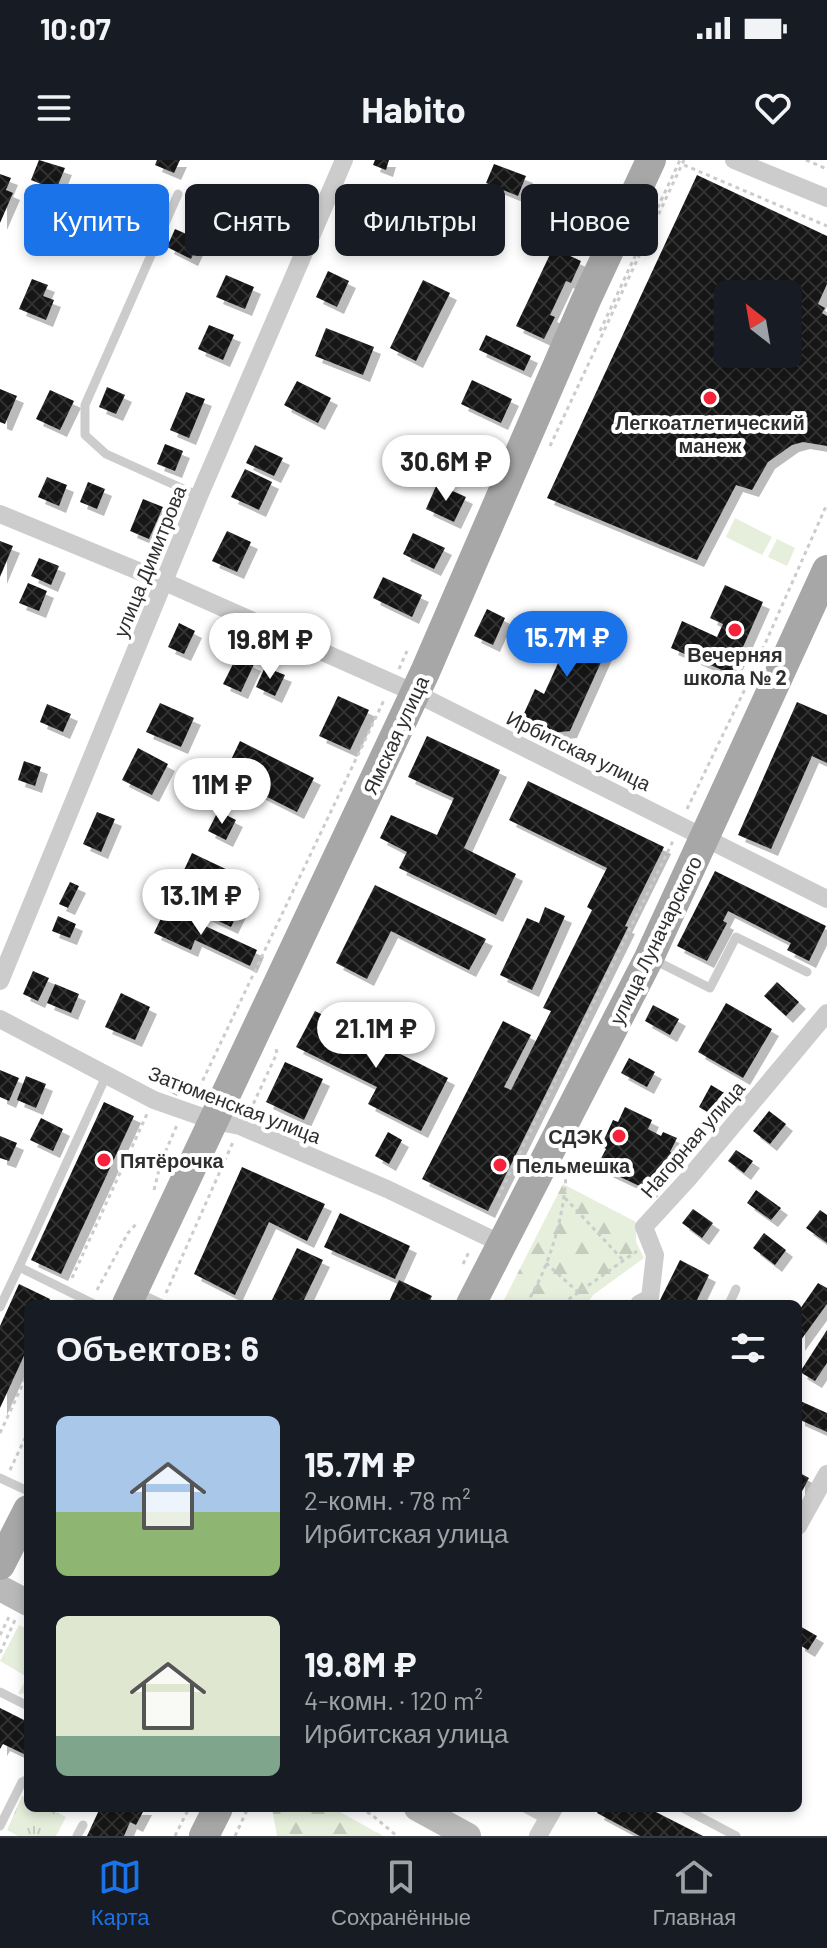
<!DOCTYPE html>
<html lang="ru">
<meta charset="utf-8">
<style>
:root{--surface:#171b24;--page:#20242c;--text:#f1f3f6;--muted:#9ea1a6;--line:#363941;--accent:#1a73e8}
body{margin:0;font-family:Barlow,sans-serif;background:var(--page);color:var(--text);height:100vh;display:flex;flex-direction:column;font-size:30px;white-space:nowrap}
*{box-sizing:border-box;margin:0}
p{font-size:26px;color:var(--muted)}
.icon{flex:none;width:44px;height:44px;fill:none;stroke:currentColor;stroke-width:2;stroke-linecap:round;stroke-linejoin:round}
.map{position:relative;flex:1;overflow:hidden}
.drawer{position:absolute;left:24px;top:1140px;width:778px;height:512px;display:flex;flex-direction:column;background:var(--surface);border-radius:12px;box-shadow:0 4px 12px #0003}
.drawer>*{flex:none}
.hud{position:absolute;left:24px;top:24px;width:780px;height:72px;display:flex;gap:16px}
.needle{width:52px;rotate:329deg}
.tools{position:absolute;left:714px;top:120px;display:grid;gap:16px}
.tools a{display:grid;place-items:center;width:88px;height:88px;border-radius:12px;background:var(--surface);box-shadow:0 4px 12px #0003;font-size:40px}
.price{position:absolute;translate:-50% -68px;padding:0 18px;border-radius:28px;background:#fff;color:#222;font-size:26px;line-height:52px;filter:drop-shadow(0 2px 4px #0008)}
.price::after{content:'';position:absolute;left:50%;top:48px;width:24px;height:18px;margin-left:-12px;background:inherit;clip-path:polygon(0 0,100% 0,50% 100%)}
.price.active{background:var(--accent);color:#fff}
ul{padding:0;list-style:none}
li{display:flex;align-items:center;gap:24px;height:200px;padding:0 32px}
li span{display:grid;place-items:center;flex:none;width:224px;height:160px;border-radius:12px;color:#555}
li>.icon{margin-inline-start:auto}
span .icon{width:96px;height:96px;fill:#fffc;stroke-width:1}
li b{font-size:34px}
h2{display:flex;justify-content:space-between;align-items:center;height:96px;padding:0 32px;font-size:34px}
.tag{padding:0 28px;border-radius:12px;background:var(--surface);box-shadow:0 4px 12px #0003;font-size:28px;line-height:72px}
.tag.active{background:var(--accent);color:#fff}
.status{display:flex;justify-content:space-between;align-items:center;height:56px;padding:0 40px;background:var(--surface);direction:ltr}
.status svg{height:22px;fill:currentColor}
header{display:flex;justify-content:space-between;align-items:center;height:104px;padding:0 32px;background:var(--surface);font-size:36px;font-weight:700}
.dock{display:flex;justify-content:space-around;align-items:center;height:112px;border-top:2px solid var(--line);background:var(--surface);font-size:22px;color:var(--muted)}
.dock a{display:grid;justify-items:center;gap:4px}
.dock .active{color:var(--accent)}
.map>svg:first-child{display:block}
</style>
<div class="status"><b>10:07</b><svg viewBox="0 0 49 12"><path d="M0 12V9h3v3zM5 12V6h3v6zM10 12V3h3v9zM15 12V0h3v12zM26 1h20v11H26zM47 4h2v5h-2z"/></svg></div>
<header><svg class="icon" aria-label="menu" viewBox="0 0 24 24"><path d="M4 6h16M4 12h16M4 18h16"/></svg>Habito<svg class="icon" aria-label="heart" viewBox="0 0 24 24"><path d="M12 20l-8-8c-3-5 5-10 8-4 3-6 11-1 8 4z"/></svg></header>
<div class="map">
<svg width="827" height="1676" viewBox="0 0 827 1676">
<defs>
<pattern id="forest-firs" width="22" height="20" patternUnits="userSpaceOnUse" patternTransform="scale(2)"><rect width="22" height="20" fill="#e6eedc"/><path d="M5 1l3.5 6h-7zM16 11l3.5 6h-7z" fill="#c6ccbd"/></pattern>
<pattern id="park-tufts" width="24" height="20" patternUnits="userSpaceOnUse" patternTransform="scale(2)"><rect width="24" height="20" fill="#e6eedc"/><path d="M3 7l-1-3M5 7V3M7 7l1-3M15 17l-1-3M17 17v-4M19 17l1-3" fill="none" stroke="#c6ccbd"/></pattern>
<pattern id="building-cross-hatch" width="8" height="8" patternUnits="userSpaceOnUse" patternTransform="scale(2)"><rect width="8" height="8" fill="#161616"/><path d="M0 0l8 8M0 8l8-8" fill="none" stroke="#303030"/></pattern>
<filter id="shadow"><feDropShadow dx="7" dy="7" stdDeviation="0" flood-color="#0004"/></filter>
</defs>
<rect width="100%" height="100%" fill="#fff"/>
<g fill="#e6eedc">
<polygon points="735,358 772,377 762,395 726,377"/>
<polygon points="777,379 795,388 787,406 768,397"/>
<polygon points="19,1465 28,1469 28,1533 18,1534 27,1517 0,1501"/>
</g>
<g fill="url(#forest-firs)">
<polygon points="563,1024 636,1062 636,1082 644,1098 593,1135 587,1144 502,1144"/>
<polygon points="272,1648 333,1648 383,1676 277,1676"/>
</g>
<polygon fill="url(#park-tufts)" points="22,1636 28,1639 28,1648 47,1648 66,1657 56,1676 18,1676 7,1670"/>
<g fill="url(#building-cross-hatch)" fill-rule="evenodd" filter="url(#shadow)">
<polygon points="39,0 65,8 56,30 31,20"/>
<polygon points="157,0 180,0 174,13 155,5"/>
<polygon points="375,0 389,0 386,10 373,5"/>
<polygon points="494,4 526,16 518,36 486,23"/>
<polygon points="0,14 11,18 6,30 13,33 0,63"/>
<path d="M697,15L827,76V124L818,144L825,148L822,153L827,156V286L803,282L792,285L768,302L752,330L736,325L697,400L547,338ZM728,134H788V194H728Z"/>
<polygon points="272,30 290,38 279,64 261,57"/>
<polygon points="364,31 378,36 373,49 360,44"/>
<polygon points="175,69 200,80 191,99 167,87"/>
<polygon points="553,88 581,101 571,123 566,121 550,155 555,157 544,179 516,166"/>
<polygon points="328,111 349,121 337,147 316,137"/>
<polygon points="226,115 254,127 245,149 216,137"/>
<polygon points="32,119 48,125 43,136 54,140 46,160 19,149"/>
<polygon points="423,120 450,133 416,201 390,188"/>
<polygon points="209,165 234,175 223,200 198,189"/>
<polygon points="326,168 374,187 363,215 315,196"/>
<polygon points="486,175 531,196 524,211 479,190"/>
<polygon points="472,220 512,239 501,263 461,244"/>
<polygon points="297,221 331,238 318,263 284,245"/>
<polygon points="107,227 125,235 116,254 99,247"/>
<polygon points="0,229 17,236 5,264 0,262"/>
<polygon points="50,230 74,241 60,270 36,259"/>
<polygon points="186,232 205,239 189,278 170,270"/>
<polygon points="165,284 183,291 175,311 157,304"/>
<polygon points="255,285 283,298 274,316 246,303"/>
<polygon points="245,309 272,322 259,350 231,337"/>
<polygon points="47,317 67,325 59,346 38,337"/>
<polygon points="88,322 105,329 97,349 80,342"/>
<polygon points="437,324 466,337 454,362 426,349"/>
<polygon points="143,339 163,347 149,379 130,371"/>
<polygon points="227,371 251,382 237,412 212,401"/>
<polygon points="413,373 445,388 434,409 403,394"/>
<polygon points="0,381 13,386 0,417"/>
<polygon points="39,398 59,406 51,425 31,416"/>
<polygon points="383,417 422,435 412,457 373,438"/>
<polygon points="28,423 47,431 39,451 19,443"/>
<polygon points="725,425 763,442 731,514 671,488 682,461 717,477 723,464 710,458"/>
<polygon points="487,449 505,458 493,485 474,476"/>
<polygon points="562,458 610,482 570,571 551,573 521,560 535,529 544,534 564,490 549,483"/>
<polygon points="179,463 195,471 184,494 168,487"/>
<polygon points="237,496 254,504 241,532 223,524"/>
<polygon points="265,507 285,515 275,536 256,527"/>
<polygon points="338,536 369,550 350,590 319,576"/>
<polygon points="797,542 827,555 827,603 812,596 771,689 738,675"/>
<polygon points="160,543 194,558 181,587 146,572"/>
<polygon points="47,544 71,554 63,572 40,562"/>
<polygon points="427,576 500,610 464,688 516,714 496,755 399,708 407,692 380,678 391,655 437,675 454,638 408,617"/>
<polygon points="240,581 314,618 297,652 245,626 251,615 229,604"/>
<polygon points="138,588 168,604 152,635 122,620"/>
<polygon points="24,601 41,607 35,626 18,620"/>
<polygon points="528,621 664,687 625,766 628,767 488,1051 422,1019 503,861 531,875 504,927 511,930 551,851 543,848 592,750 587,747 607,708 509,660"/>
<polygon points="218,651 236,660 226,680 208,671"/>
<polygon points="97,652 115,659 101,692 83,684"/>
<polygon points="192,693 253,722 231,767 171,738"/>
<polygon points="715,711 826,766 809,801 787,790 791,783 728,751 723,761 727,763 707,801 677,786"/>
<polygon points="70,722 79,726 68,748 59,744"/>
<polygon points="375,725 486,779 469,810 391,771 367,819 336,803"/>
<polygon points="545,747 565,756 532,830 500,815 527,758 539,763"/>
<polygon points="166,748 257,790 250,806 195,780 191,790 154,773"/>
<polygon points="58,756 76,764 70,778 52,771"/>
<polygon points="33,811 49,818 38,841 23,834"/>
<polygon points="777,822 799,842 786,856 764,836"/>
<polygon points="55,824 79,834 71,853 47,843"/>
<polygon points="121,833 150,847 135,880 105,867"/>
<polygon points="726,843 772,869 743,918 698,892"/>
<polygon points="653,845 679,859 670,875 645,861"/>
<polygon points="315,851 448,918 421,971 368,944 377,927 296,887"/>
<polygon points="629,898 655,912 647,927 621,913"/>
<polygon points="285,902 323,919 304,960 266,942"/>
<polygon points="0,910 19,918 9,941 0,937"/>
<polygon points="164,912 175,918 170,929 159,923"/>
<polygon points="26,916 46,924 36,948 17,940"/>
<polygon points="711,925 726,934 714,956 699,947"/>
<polygon points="104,942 134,956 61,1114 31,1100"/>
<polygon points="625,947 652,960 648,969 661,976 663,972 677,978 670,992 674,993 663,1016 658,1014 650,1031 597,1006 606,989 601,986 613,960 618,962"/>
<polygon points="769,951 786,964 770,984 753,971"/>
<polygon points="41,958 63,969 53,991 30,980"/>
<polygon points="388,972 402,980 389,1004 375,996"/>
<polygon points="0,976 17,983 9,1001 0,998"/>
<polygon points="736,990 753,1001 744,1013 728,1001"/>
<polygon points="242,1007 325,1044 307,1081 269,1062 235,1135 194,1114"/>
<polygon points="756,1030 781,1048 771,1060 747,1043"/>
<polygon points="693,1049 713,1063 702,1078 682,1063"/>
<polygon points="820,1050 827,1055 827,1083 806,1068"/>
<polygon points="340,1053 410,1086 395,1119 324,1087"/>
<polygon points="764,1073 786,1090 775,1105 753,1088"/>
<polygon points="297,1088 323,1100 302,1144 270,1144"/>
<polygon points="680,1100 709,1115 695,1144 658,1144"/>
<polygon points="399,1120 432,1136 428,1144 388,1144"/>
<polygon points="818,1123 827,1128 827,1144 798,1184 798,1152"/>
<polygon points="19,1124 50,1139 48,1144 28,1144 28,1187 0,1248 0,1166"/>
<polygon points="827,1170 827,1203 815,1221 800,1212"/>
<polygon points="798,1240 827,1253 827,1272 798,1259"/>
<polygon points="798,1312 809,1318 798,1339"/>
<polygon points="798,1465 817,1476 808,1490 798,1484"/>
<polygon points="0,1548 28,1562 28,1596 3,1584 0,1589"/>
<polygon points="100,1648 107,1651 108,1648 145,1648 136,1665 130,1662 124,1676 87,1676"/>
<polygon points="599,1648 648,1648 703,1676 640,1676 597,1653"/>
</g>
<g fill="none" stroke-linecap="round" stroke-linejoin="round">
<g stroke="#ccc" stroke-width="3" stroke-dasharray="4 4" stroke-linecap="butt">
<polyline points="806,0 827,9"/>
<polyline points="684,5 827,66"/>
<polyline points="600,171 680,0"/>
<polyline points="550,286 684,0"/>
<polyline points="399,509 407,491"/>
<polyline points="687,649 745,529 827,344"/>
<polyline points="194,934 202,922 385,538"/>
<polyline points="250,951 277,893 275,885"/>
<polyline points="154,1030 161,1002 177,965"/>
<polyline points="498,1037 673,681"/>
<polyline points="565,1038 623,1100"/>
<polyline points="546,1103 579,1133"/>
<polyline points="463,1104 470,1090"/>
<polyline points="72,1118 147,954"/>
<polyline points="97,1130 128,1073 138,1062"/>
<polyline points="166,1133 233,982"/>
<path d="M526,1144C549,1109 565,1054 566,1012"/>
<polyline points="562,1144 637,1091"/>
<polyline points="0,1273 28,1213"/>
<polyline points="10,1310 28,1272"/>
<polyline points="0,1475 9,1457"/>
<polyline points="0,1493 15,1460"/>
<polyline points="360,1648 372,1655 397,1676"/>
<polyline points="175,1676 189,1648"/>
<polyline points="235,1676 248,1648"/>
</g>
<g stroke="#ccc" stroke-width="9">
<polyline points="178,34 85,245 85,275 106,294 199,336"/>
<polyline points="652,799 710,828 736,777 807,812"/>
<polyline points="19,1107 107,914"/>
<polyline points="137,1132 162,1144"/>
<polyline points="729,1144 736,1129"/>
<polyline points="0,1147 19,1107 94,1144"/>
<polyline points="0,1318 28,1331"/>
<polyline points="0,1532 28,1546"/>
<polyline points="525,1648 547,1660"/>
<polyline points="683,1648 736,1676"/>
<polyline points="0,1666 22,1622 28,1619"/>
<polyline points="77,1676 83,1665"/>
</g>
<g stroke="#ccc" stroke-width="18">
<polyline points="734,0 827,38"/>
<polyline points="0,354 165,422 415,533 827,739"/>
<polyline points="0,821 199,336 344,0"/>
<polyline points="0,859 154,940 214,961 240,966 387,1029 502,1084"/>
<polyline points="639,1144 650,1138 655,1095 644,1067 688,1019 827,853"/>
<polyline points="798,1366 827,1314"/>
<polyline points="538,1676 554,1648"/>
</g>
<g stroke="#b9b9b9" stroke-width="26">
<polyline points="0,1428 28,1443"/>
<polyline points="417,1648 468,1676"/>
</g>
<g stroke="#a7a7a7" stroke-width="30">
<polyline points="127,1144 425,512 586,140 651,0"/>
<polyline points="471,1144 649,798 827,410"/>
<polyline points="0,1405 28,1350"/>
<polyline points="204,1676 218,1648"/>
</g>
</g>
<g fill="#f6223b" stroke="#fff" stroke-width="3">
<circle cx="710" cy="238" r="8"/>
<circle cx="735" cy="470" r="8"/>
<circle cx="619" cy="976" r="8"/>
<circle cx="104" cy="1000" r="8"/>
<circle cx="500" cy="1005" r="8"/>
</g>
<g text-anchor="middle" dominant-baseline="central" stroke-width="8" stroke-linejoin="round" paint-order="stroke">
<g font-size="20" font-weight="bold" fill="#2f2f2f" stroke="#fff">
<text x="710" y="262">Легкоатлетический<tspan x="710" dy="23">манеж</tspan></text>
<text x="735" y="494">Вечерняя<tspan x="735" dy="23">школа № 2</tspan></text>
<text x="603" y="976" text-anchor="end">СДЭК</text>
<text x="120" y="1000" text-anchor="start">Пятёрочка</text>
<text x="516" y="1005" text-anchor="start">Пельмешка</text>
</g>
<g font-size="20" fill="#2f2f2f" stroke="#fff">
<text transform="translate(149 401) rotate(-68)">улица Димитрова</text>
<text transform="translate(395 575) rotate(-65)">Ямская улица</text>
<text transform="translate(579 590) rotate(26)">Ирбитская улица</text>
<text transform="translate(655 780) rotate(-64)">улица Луначарского</text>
<text transform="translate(235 944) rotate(21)">Затюменская улица</text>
<text transform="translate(692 979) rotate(-49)">Нагорная улица</text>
</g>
</g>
</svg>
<div class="tools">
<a><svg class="needle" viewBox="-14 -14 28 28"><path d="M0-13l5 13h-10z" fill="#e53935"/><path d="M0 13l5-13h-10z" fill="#9ea1a6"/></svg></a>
</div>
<b class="price" style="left:446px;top:343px">30.6M ₽</b>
<b class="price active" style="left:567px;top:519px">15.7M ₽</b>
<b class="price" style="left:270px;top:521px">19.8M ₽</b>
<b class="price" style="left:222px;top:666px">11M ₽</b>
<b class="price" style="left:201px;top:777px">13.1M ₽</b>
<b class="price" style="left:376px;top:910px">21.1M ₽</b>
<div class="hud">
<a class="tag active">Купить</a>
<a class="tag">Снять</a>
<a class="tag">Фильтры</a>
<a class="tag">Новое</a>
</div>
<section class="drawer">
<h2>Объектов: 6<svg class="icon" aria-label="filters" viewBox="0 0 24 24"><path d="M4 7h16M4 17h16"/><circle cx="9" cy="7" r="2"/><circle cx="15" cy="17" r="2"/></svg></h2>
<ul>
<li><span style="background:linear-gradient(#a9c7e8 60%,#8fb573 0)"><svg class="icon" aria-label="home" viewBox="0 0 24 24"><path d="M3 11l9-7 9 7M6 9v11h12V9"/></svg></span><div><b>15.7M ₽</b><p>2-комн. · 78 m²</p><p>Ирбитская улица</p></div></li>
<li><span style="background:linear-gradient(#dfe7d0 75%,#7fa58c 0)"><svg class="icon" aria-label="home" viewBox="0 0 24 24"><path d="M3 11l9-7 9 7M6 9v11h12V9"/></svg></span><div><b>19.8M ₽</b><p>4-комн. · 120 m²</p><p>Ирбитская улица</p></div></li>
</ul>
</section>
</div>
<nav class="dock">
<a class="active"><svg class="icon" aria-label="map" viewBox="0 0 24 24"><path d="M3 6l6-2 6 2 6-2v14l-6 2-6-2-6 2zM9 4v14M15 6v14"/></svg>Карта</a>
<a><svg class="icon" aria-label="saved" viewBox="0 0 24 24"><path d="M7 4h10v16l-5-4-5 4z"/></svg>Сохранённые</a>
<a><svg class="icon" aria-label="home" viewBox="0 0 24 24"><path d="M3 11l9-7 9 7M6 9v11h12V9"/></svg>Главная</a>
</nav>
